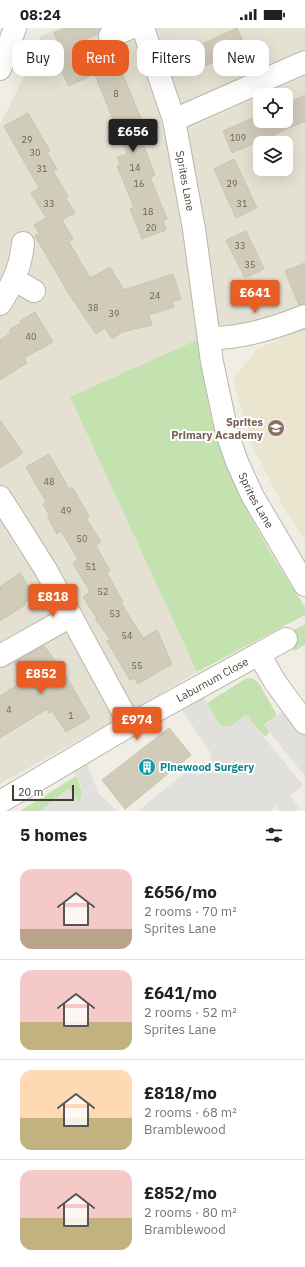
<!DOCTYPE html>
<meta charset="utf-8">
<style>
:root{--surface:#fff;--page:#f2f2f2;--text:#202124;--muted:#757577;--line:#e0e0e0;--accent:#e85e24}
body{margin:0;font-family:"IBM Plex Sans",sans-serif;background:var(--page);color:var(--text);height:100vh;display:flex;flex-direction:column;font-size:15px;white-space:nowrap}
*{box-sizing:border-box;margin:0}
p{font-size:13px;color:var(--muted)}
.icon{flex:none;width:22px;height:22px;fill:none;stroke:currentColor;stroke-width:2;stroke-linecap:round;stroke-linejoin:round}
.map{position:relative;height:783px;overflow:hidden}
.sheet{display:flex;flex-direction:column;background:var(--surface);flex:1}
.sheet>*{flex:none}
.guide{position:absolute;left:12px;top:12px;width:281px;height:36px;display:flex;gap:8px}
.controls{position:absolute;left:253px;top:60px;display:grid;gap:8px}
.controls a{display:grid;place-items:center;width:40px;height:40px;border-radius:8px;background:var(--surface);box-shadow:0 4px 16px #0002;font-size:20px}
.scale{position:absolute;left:12px;bottom:10px;width:62px;box-sizing:border-box;padding-left:4px;border:2px solid #423f34;border-top:0;font-size:11px;line-height:14px;white-space:nowrap;color:#423f34;-webkit-text-stroke:3px #fff;paint-order:stroke}
.price{position:absolute;translate:-50% -34px;padding:0 9px;border-radius:4px;background:var(--accent);color:#fff;font-size:13px;line-height:26px;filter:drop-shadow(0 1px 2px #0008)}
.price::after{content:'';position:absolute;left:50%;top:24px;width:12px;height:9px;margin-left:-6px;background:inherit;clip-path:polygon(0 0,100% 0,50% 100%)}
.price.current{background:#222;color:#fff}
ul{padding:0;list-style:none}
li{display:flex;align-items:center;gap:12px;height:100px;padding:0 20px}
li+li{border-top:1px solid var(--line)}
li span{display:grid;place-items:center;flex:none;width:112px;height:80px;border-radius:12px;color:#555}
li>.icon{margin-inline-start:auto}
span .icon{width:48px;height:48px;fill:#fffc;stroke-width:1}
li b{font-size:17px}
h2{display:flex;justify-content:space-between;align-items:center;height:48px;padding:0 20px;font-size:17px}
.pill{padding:0 14px;border-radius:12px;background:var(--surface);box-shadow:0 4px 16px #0002;font-size:14px;line-height:36px}
.pill.current{background:var(--accent);color:#fff}
.status{display:flex;justify-content:space-between;align-items:center;height:28px;padding:0 20px;background:var(--surface);direction:ltr}
.status svg{height:11px;fill:currentColor}
.map>svg:first-child{display:block}
</style>
<div class="status"><b>08:24</b><svg viewBox="0 0 49 12"><path d="M0 12V9h3v3zM5 12V6h3v6zM10 12V3h3v9zM15 12V0h3v12zM26 1h20v11H26zM47 4h2v5h-2z"/></svg></div>
<div class="map">
<svg width="305" height="783" viewBox="0 0 305 783">
<rect width="100%" height="100%" fill="#f0eee4"/>
<path fill="#e4e1d3" fill-rule="evenodd" d="M59,0H305V288L70,369L197,644L139,679L0,756V97L33,30L41,8ZM260,67H286V93H260ZM260,115H286V141H260Z"/>
<polygon fill="#e9e5cf" points="305,300 305,513 285,482 252,417 233,352 257,321"/>
<g fill="#c4e2b0">
<path d="M199,311C203,343 206,375 216,406C235,469 270,525 305,579V587L197,644L70,369Z"/>
<polygon points="305,596 305,617 294,623 286,606"/>
<polygon points="251,650 258,654 277,687 264,697 269,704 267,707 264,708 246,687 231,698 221,698 216,691 207,675 245,651"/>
<path d="M76,748C80,756 85,767 79,774L68,761L40,783H20Z"/>
</g>
<g fill="#e1e0dc">
<polygon points="204,669 216,691 221,698 231,698 246,687 303,757 290,768 299,780 295,783 280,783 276,778 269,783 138,783 186,744 199,747 210,740 212,733 210,724 182,682"/>
<polygon points="286,680 305,695 305,748 264,698"/>
<polygon points="87,735 98,765 117,783 40,783 68,761 79,774 82,771 81,758 73,743"/>
</g>
<g fill="#d1cbba" stroke="#cbc4ae">
<polygon points="65,0 100,0 98,6 84,12 99,44 69,58 60,40 63,39 61,33 65,31 54,5"/>
<polygon points="237,0 246,20 205,38 196,19"/>
<polygon points="119,37 149,110 142,113 155,147 150,149 167,191 163,193 166,202 142,211 130,181 134,179 117,138 120,136 117,129 127,126 95,47"/>
<polygon points="305,67 305,93 232,125 223,103 260,87 260,93 286,93 286,76"/>
<polygon points="28,85 50,123 47,125 57,141 53,143 68,168 66,170 75,185 62,192 73,211 69,214 90,250 110,239 124,262 173,246 181,271 172,274 174,279 149,287 152,297 122,304 112,311 105,300 96,306 69,266 35,208 39,205 34,197 46,190 31,165 39,160 4,98"/>
<polygon points="234,131 257,180 236,190 214,141"/>
<polygon points="246,203 264,241 245,250 226,212"/>
<polygon points="305,235 305,276 299,277 285,243"/>
<polygon points="35,284 53,314 24,330 27,335 0,352 0,312 11,305 9,302 21,295 20,293"/>
<polygon points="0,392 23,425 0,440"/>
<polygon points="49,426 69,461 72,459 89,488 86,490 101,514 96,518 110,543 107,545 123,574 121,575 143,610 157,602 172,636 138,656 134,650 130,652 107,613 110,611 95,591 97,590 83,569 90,564 73,535 78,531 61,503 57,506 48,490 50,489 43,476 46,474 26,439"/>
<polygon points="20,545 35,569 24,575 25,577 0,593 0,559"/>
<polygon points="44,618 65,646 90,690 66,704 52,683 49,685 47,681 0,710 0,668 25,652 14,634"/>
<polygon points="169,700 191,727 125,781 102,752"/>
</g>
<g fill="none" stroke-linecap="round" stroke-linejoin="round">
<g stroke="#bbb7a8" stroke-width="24">
<g id="minor">
<path id="s1" d="M143,0L174,92L194,201L212,334L227,405L237,434L252,467L305,557"/>
<polyline points="110,8 130,0"/>
<polyline points="0,41 15,0"/>
<polyline points="174,92 305,34"/>
<polyline points="15,252 34,263"/>
<path d="M0,276C13,256 21,238 23,215"/>
<path d="M209,310C241,311 275,300 305,288"/>
<polyline points="0,469 46,542 130,697"/>
<polyline points="259,626 275,654 305,695"/>
<polyline points="0,628 71,588"/>
<path id="s2" d="M0,774L130,697L286,611"/>
</g>
</g>
<use href="#minor" stroke="#fff" stroke-width="22"/>
</g>
<defs>
<g id="school-disc" transform="scale(0.9)"><circle r="9.5" fill="#8d6e63" stroke="#fff"/><path d="M0-5L7-2L0 1L-7-2ZM-4 1L0 2.5L4 1V4Q0 6-4 4Z" fill="#fff"/></g>
<g id="building-disc" transform="scale(0.9)"><circle r="9.5" fill="#0f9aa8" stroke="#fff"/><path d="M-4-6H4V6H1V3H-1V6H-4ZM-2.5-4.3h1.7v1.8h-1.7ZM.8-4.3h1.7v1.8H.8ZM-2.5-1h1.7V.8h-1.7ZM.8-1h1.7V.8H.8Z" fill="#fff"/></g>
</defs>
<g fill-rule="evenodd">
<use href="#school-disc" x="276" y="400"/>
<use href="#building-disc" x="147" y="739"/>
</g>
<g text-anchor="middle" dominant-baseline="central" stroke-width="4" stroke-linejoin="round" paint-order="stroke">
<g font-size="9" fill="#666256">
<text x="116" y="65">8</text>
<text x="238" y="109">109</text>
<text x="27" y="111">29</text>
<text x="35" y="124">30</text>
<text x="135" y="139">14</text>
<text x="42" y="140">31</text>
<text x="139" y="155">16</text>
<text x="232" y="155">29</text>
<text x="49" y="175">33</text>
<text x="242" y="175">31</text>
<text x="148" y="183">18</text>
<text x="151" y="199">20</text>
<text x="240" y="217">33</text>
<text x="250" y="236">35</text>
<text x="155" y="267">24</text>
<text x="93" y="279">38</text>
<text x="114" y="285">39</text>
<text x="31" y="308">40</text>
<text x="49" y="453">48</text>
<text x="66" y="482">49</text>
<text x="82" y="510">50</text>
<text x="91" y="538">51</text>
<text x="103" y="563">52</text>
<text x="115" y="585">53</text>
<text x="127" y="607">54</text>
<text x="137" y="637">55</text>
<text x="9" y="681">4</text>
<text x="71" y="687">1</text>
</g>
<g font-size="11" fill="#423f34" stroke="#fff">
<text stroke="none"><textPath href="#s1" startOffset="159">Sprites Lane</textPath></text>
<text stroke="none"><textPath href="#s1" startOffset="488">Sprites Lane</textPath></text>
<text stroke="none"><textPath href="#s2" startOffset="245">Laburnum Close</textPath></text>
</g>
<g font-size="11" font-weight="bold" fill="#785e54" stroke="#fff" text-anchor="end">
<text x="263" y="394">Sprites<tspan x="263" dy="13">Primary Academy</tspan></text>
</g>
<g font-size="11" font-weight="bold" fill="#0d838f" stroke="#fff" text-anchor="start">
<text x="160" y="739">Pinewood Surgery</text>
</g>
</g>
</svg>
<div class="controls">
<a><svg class="icon" aria-label="locate" viewBox="0 0 24 24"><circle cx="12" cy="12" r="6"/><path d="M12 2v4M12 18v4M2 12h4M18 12h4"/></svg></a>
<a><svg class="icon" aria-label="layers" viewBox="0 0 24 24"><path d="M12 4l9 5-9 5-9-5zM3 14l9 5 9-5"/></svg></a>
</div>
<div class="scale">20 m</div>
<b class="price current" style="left:133px;top:125px">£656</b>
<b class="price" style="left:255px;top:286px">£641</b>
<b class="price" style="left:53px;top:590px">£818</b>
<b class="price" style="left:41px;top:667px">£852</b>
<b class="price" style="left:137px;top:713px">£974</b>
<div class="guide">
<a class="pill">Buy</a>
<a class="pill current">Rent</a>
<a class="pill">Filters</a>
<a class="pill">New</a>
</div>
</div>
<section class="sheet">
<h2>5 homes<svg class="icon" aria-label="filters" viewBox="0 0 24 24"><path d="M4 7h16M4 17h16"/><circle cx="9" cy="7" r="2"/><circle cx="15" cy="17" r="2"/></svg></h2>
<ul>
<li><span style="background:linear-gradient(#f6c9c9 75%,#b9a48a 0)"><svg class="icon" aria-label="home" viewBox="0 0 24 24"><path d="M3 11l9-7 9 7M6 9v11h12V9"/></svg></span><div><b>£656/mo</b><p>2 rooms · 70 m²</p><p>Sprites Lane</p></div></li>
<li><span style="background:linear-gradient(#f6c9c9 65%,#c2b280 0)"><svg class="icon" aria-label="home" viewBox="0 0 24 24"><path d="M3 11l9-7 9 7M6 9v11h12V9"/></svg></span><div><b>£641/mo</b><p>2 rooms · 52 m²</p><p>Sprites Lane</p></div></li>
<li><span style="background:linear-gradient(#ffd9b3 60%,#c2b280 0)"><svg class="icon" aria-label="home" viewBox="0 0 24 24"><path d="M3 11l9-7 9 7M6 9v11h12V9"/></svg></span><div><b>£818/mo</b><p>2 rooms · 68 m²</p><p>Bramblewood</p></div></li>
<li><span style="background:linear-gradient(#f6c9c9 60%,#c2b280 0)"><svg class="icon" aria-label="home" viewBox="0 0 24 24"><path d="M3 11l9-7 9 7M6 9v11h12V9"/></svg></span><div><b>£852/mo</b><p>2 rooms · 80 m²</p><p>Bramblewood</p></div></li>
</ul>
</section>
